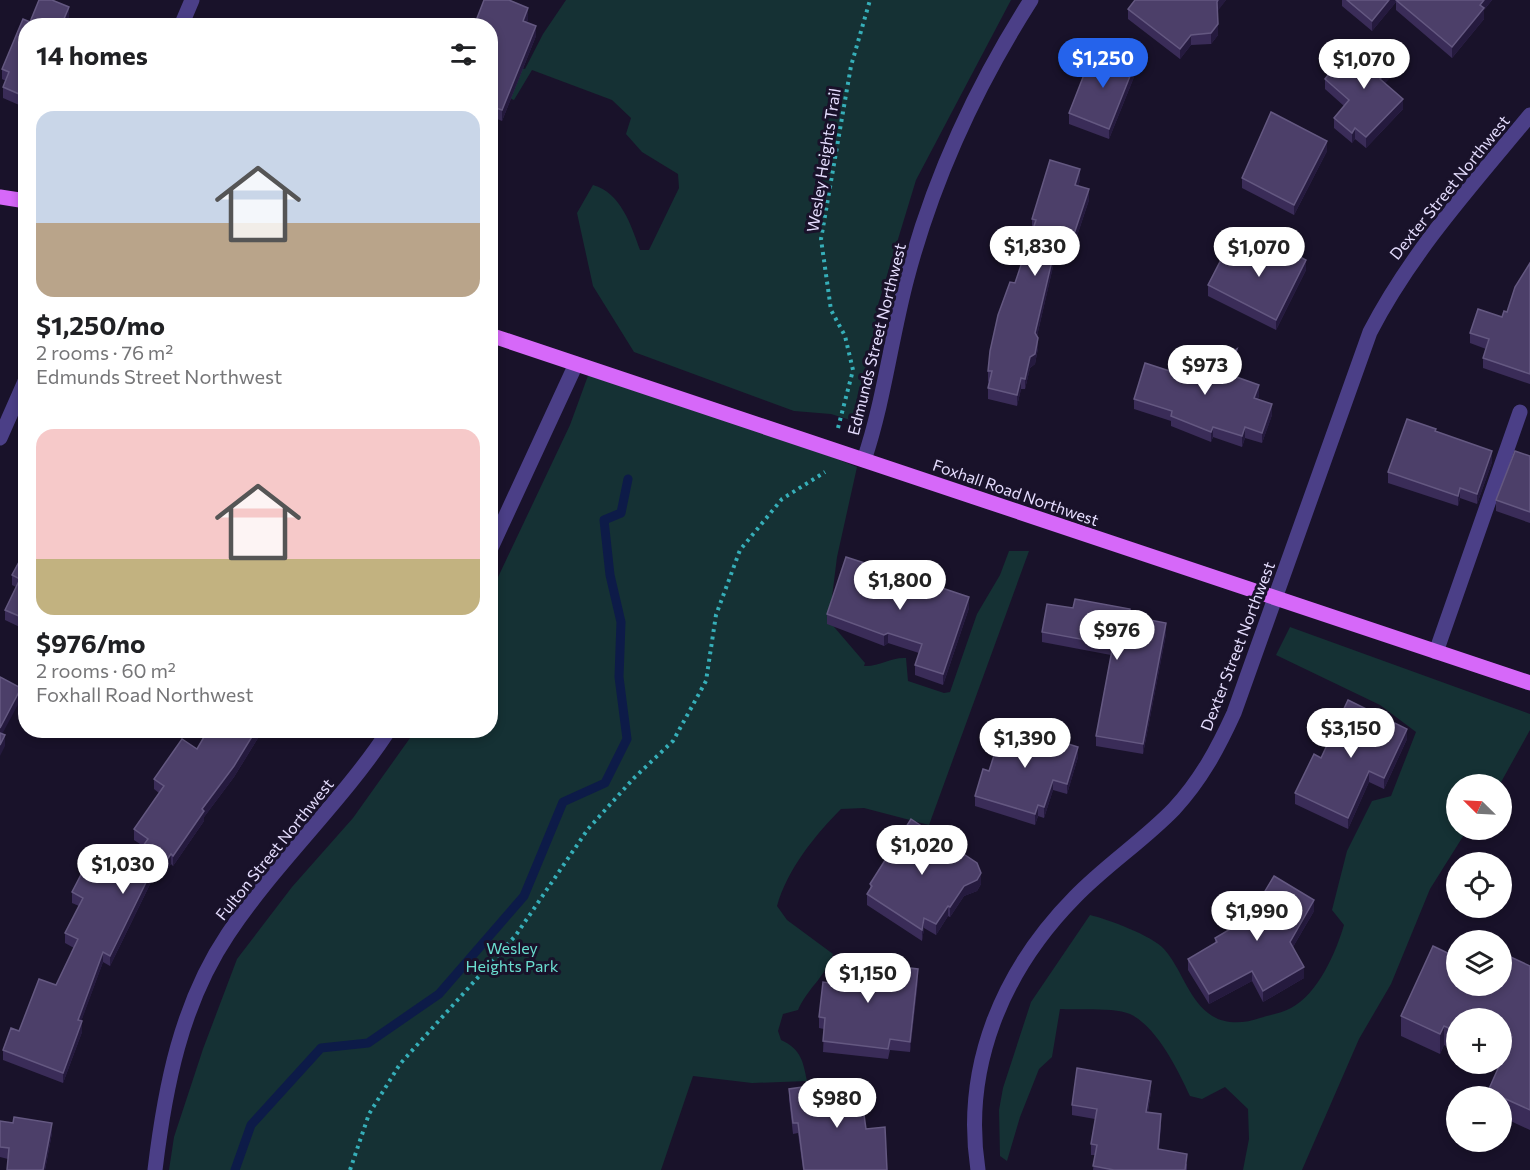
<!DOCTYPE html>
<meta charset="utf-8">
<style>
:root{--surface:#fff;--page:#f2f2f2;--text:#202124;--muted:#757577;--accent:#2563eb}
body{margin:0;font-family:Commissioner,sans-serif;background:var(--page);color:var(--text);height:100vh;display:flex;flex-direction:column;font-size:22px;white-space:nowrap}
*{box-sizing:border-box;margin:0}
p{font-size:20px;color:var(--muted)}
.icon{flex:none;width:33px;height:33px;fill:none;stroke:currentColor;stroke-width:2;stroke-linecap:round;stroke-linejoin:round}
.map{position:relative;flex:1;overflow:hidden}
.drawer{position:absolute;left:18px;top:18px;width:480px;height:720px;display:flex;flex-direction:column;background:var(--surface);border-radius:24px;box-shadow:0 3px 9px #0003}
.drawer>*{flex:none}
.needle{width:39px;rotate:294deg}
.fabs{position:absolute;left:1446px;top:774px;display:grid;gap:12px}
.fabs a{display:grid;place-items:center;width:66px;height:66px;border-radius:50%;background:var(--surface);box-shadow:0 3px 9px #0003;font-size:30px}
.price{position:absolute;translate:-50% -51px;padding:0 14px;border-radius:21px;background:#fff;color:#222;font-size:20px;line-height:39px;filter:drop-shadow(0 2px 3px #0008)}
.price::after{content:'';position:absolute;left:50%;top:36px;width:18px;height:14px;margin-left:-9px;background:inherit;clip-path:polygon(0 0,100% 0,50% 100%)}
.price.selected{background:var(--accent);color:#fff}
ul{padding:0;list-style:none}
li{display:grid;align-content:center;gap:12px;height:318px;padding:0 18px}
li span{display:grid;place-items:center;height:186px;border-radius:18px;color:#555}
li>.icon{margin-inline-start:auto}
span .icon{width:108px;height:108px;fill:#fffc;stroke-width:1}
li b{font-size:26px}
h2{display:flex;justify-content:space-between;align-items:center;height:72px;padding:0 18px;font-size:26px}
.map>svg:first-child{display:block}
</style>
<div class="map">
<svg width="1530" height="1170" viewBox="0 0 1530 1170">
<rect width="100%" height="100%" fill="#19122a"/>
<g fill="#153134">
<path d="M566,0H1011L916,180L878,305L860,423L831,414L794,411L634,352L593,286L577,213L593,185C621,193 631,225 640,250H649L679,188L678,174L642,152L626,134L631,118L612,100L532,70L514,100L491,90L490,57L525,69L543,34Z"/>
<path d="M593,362L857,467L837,557L829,621L865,663L864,666C879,667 891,657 906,658L908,681L944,693L950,692L977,614L1000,575L1009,551H1029L929,825L864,808L841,809C815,835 787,870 777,906L787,920L833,954C826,976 807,989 798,1010L783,1014L778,1031L781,1040C801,1049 803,1061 807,1081L752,1083L693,1076L661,1170H169L174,1137L203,1049L237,959L292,887L353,818L415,731L490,730L491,592L570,425Z"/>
<path d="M1290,627L1530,714V730L1500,784H1456V830H1467L1430,889L1391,984L1359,1039L1302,1170H1243L1249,1139L1248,1109L1225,1087L1202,1099L1190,1096C1178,1070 1157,1027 1130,1014C1115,1007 1078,1010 1060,1009L1052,1057L1039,1069L1020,1117L1007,1161L1000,1156L999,1110L1003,1088L1031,1002L1090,915C1107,919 1153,936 1164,949C1181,968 1187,996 1208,1013C1223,1025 1243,1024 1260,1018C1270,1015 1282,1013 1291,1008C1318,994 1336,952 1344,925L1332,910L1347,851L1372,801L1391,796L1416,732L1380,705L1276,655Z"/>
</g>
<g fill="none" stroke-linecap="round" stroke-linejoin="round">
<polyline stroke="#0d1b48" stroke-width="9" points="235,1170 251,1125 321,1048 368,1043 439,994 524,896 563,802 605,783 627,739 619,677 621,622 610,575 604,520 621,513 628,479"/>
<g stroke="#36afb9" stroke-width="4" stroke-dasharray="3 4.5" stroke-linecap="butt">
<polyline points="838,428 853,370 845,336 831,310 821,239 851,66 870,0"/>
<polyline points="350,1170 369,1114 400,1064 516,935 588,829 634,778 673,741 706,681 716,615 740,550 782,499 825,472"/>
</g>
<polyline stroke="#4b3f87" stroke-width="15" points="1436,652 1520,412"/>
<g stroke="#4b3f87" stroke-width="15">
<polyline points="181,26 192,0"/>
<polyline points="0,438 26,379"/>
<path d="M864,460C884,401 891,338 907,278C933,180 976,86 1031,0"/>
<polyline points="490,550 576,364"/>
<path d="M155,1170C165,1087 181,1004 228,934C276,862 341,803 389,730"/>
<path d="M978,1170C962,1066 1003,970 1075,897C1106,865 1143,841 1174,809C1201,780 1218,748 1234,713L1370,332C1412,251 1472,185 1530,115"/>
</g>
<g stroke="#d668f9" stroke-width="15">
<polyline points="0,197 26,201"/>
<polyline points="490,335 1530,683"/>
</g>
</g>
<g fill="#3a2c58">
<polygon points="39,0 52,0 69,7 69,18 65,26 26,26 26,108 3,98 3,87 6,81 2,79 2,69 23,19 30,22"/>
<polygon points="1226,0 1217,11 1218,35 1211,44 1191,45 1180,59 1128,19 1128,9"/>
<polygon points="1342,0 1492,0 1484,10 1484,19 1452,58 1396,10 1396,2 1372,31 1342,6"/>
<polygon points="528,19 527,22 536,36 502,121 490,116 490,26"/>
<polygon points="1347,61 1393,74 1385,83 1403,109 1366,148 1355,139 1352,143 1334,128 1334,118 1344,106 1325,89 1325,79"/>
<polygon points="1094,70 1136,72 1109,139 1069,124 1069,113"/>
<polygon points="1327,151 1294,215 1242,188 1242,178"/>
<polygon points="1080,180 1078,186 1089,200 1068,263 1055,258 1037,336 1038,348 1035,364 1030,368 1025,389 1021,389 1017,406 988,399 988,388 989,382 988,381 988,371 1033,229 1032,229 1032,219"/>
<polygon points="1241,258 1256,259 1306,270 1276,330 1208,296 1208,285"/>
<polygon points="1530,263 1530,384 1483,368 1483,358 1486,349 1470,343 1470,333 1502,317 1507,312"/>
<polygon points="1237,360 1231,376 1259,395 1258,399 1272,415 1262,443 1245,438 1242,447 1213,437 1211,442 1171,426 1171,421 1134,409 1134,399 1182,375"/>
<polygon points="1436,431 1492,462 1477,504 1460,498 1458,506 1388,483 1388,472"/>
<polygon points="1530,456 1530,523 1496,511 1496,500"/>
<polygon points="26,549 26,630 5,620 5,610 16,587 12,585 12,575"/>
<polygon points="877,574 969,608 943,685 915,675 915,665 919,653 888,643 884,646 827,624 827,614"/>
<polygon points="1073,608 1130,616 1166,634 1143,754 1096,746 1096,736 1111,655 1042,642 1042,632"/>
<polygon points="208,730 263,730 234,777 204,817 204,821 173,866 171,864 161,878 155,874 110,966 103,962 81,1021 82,1032 63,1083 3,1060 3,1050 56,985 74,948 65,943 65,933 79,906 72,903 72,892 117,883 143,846 134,840 134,829 159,793 154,789 154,779 197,749"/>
<polygon points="1407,739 1384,789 1369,782 1348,829 1295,804 1295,793 1321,758"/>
<polygon points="1078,757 1067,794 1053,790 1044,818 1038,816 1035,825 975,806 975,796 989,771"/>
<polygon points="870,884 981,884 977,891 964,896 950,917 948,916 936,935 924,928 922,941 867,905 867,894 870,890"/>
<polygon points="1314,911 1293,947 1304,978 1263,1002 1252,981 1209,1004 1188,970 1188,959 1215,944 1215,938"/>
<polygon points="1530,966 1530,1130 1502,1117 1502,1096 1488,1096 1488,1091 1503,1057 1502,1057 1502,1018 1456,1018 1456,1051 1444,1045 1440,1054 1401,1036 1401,1016 1456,986"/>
<polygon points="918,980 910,1052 890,1050 888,1059 823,1052 824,1029 819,1028 819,1017 830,983"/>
<polygon points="789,1089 866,1129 887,1170 803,1170 798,1133 793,1134 789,1099"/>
<polygon points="1151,1091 1148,1112 1161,1125 1159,1149 1187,1164 1187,1170 1093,1170 1095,1155 1091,1155 1091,1144 1095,1119 1072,1115 1072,1105"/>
<polygon points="0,1121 52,1133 45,1170 7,1170 8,1159 0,1157"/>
</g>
<g fill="#251a3e">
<polygon points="1218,0 1226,0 1217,12 1217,2"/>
<polygon points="1389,0 1396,0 1396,2 1372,31 1372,21"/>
<polygon points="1484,0 1492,0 1484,10 1484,19 1452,58 1452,47"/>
<polygon points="69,7 69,18 65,26 61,26"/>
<polygon points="528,8 528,19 523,31 523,21"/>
<polygon points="1218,24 1218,35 1211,44 1211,33"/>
<polygon points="536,26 536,36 502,121 502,110"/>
<polygon points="1191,35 1191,45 1180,59 1180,49"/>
<polygon points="1136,61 1136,72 1109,139 1109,129"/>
<polygon points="1393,64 1393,74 1380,89 1380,79"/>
<polygon points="1403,99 1403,109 1366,148 1366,137"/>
<polygon points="1355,128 1355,139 1352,143 1352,133"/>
<polygon points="1327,141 1327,151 1294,215 1294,205"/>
<polygon points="1080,169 1080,180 1075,196 1075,185"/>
<polygon points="1089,189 1089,200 1068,263 1068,252"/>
<polygon points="1055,248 1055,258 1035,344 1035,333"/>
<polygon points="1306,260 1306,270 1276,330 1276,320"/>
<polygon points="1038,338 1038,348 1035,364 1030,368 1025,389 1025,379 1030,357"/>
<polygon points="1237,349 1237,360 1228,385 1228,374"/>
<polygon points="1021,378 1021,389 1017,406 1017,395"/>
<polygon points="1259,385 1259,395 1254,409 1254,398"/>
<polygon points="1272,404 1272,415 1262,443 1262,433"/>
<polygon points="1213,427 1213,437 1211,442 1211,432"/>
<polygon points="1245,427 1245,438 1242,447 1242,436"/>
<polygon points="1492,451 1492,462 1477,504 1477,494"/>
<polygon points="1460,488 1460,498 1458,506 1458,496"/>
<polygon points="969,597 969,608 943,685 943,674"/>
<polygon points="1166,623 1166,634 1143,754 1143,744"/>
<polygon points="888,633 888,643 884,646 884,635"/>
<polygon points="21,688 21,699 0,738 0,728"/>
<polygon points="1407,729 1407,739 1384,789 1384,778"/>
<polygon points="256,730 263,730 234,777 204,817 204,821 173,866 173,856 202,809"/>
<polygon points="5,735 5,746 0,756 0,745"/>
<polygon points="1078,747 1078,757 1067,794 1067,784"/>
<polygon points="1369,771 1369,782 1348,829 1348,818"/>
<polygon points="1053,780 1053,790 1044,818 1044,807"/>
<polygon points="1038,805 1038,816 1035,825 1035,814"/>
<polygon points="171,854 171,864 161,878 161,868"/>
<polygon points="155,864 155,874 110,966 110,956"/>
<polygon points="981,873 981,884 977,891 964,896 950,917 950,907 964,886"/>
<polygon points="1314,900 1314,911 1290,952 1290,942"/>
<polygon points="948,906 948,916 936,935 936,924"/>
<polygon points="924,918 924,928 922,941 922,930"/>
<polygon points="103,952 103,962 78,1030 78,1020"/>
<polygon points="1304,967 1304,978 1263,1002 1263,991"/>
<polygon points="918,969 918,980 910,1052 910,1042"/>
<polygon points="1252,971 1252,981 1209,1004 1209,994"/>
<polygon points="82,1021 82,1032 63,1083 63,1073"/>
<polygon points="1444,1026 1444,1045 1440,1054 1440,1034"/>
<polygon points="1151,1081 1151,1091 1146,1122 1146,1112"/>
<polygon points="52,1123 52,1133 45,1170 43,1170"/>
</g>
<g fill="#4c3f69" stroke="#645881" stroke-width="1.5">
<polygon points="39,0 52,0 69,7 61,26 26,26 26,97 3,87 9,72 2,69 23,19 30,22"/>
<polygon points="484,0 509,0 528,8 523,21 536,26 502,110 490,106 490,45 492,42 490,41 490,26 474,26"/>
<polygon points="1135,0 1218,0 1217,2 1218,24 1211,33 1191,35 1180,49 1128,9"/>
<polygon points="1347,0 1389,0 1372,21"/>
<polygon points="1396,0 1484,0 1480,5 1484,8 1452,47"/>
<polygon points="1365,40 1393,64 1380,79 1403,99 1366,137 1355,128 1352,133 1334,118 1349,100 1325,79 1342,57 1347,61"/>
<polygon points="1103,48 1136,61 1109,129 1069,113 1087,67 1094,70"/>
<polygon points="1271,112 1327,141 1294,205 1242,178"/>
<polygon points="1050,160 1080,169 1075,185 1089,189 1068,252 1055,248 1035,333 1038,338 1035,354 1030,357 1025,379 1021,378 1017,395 988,388 992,371 988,371 990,351 998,315 1010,282 1015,283 1036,220 1032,219"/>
<polygon points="1266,239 1306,260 1276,320 1208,285 1226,250 1241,258 1243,253 1256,259"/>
<polygon points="1530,263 1530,374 1483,358 1489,339 1470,333 1478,309 1502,317 1504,311 1507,312 1515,287"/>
<polygon points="1237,349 1228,374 1259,385 1254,398 1272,404 1262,433 1245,427 1242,436 1213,427 1211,432 1171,416 1172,411 1134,399 1145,363 1182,375 1188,358 1213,365"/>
<polygon points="1407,419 1436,429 1435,431 1492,451 1477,494 1460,488 1458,496 1388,472"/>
<polygon points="1515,451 1530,456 1530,512 1496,500"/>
<polygon points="26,549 26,619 5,610 20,579 12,575"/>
<polygon points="846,557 877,567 875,573 937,594 939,587 969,597 943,674 915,665 922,644 888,633 884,635 827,614"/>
<polygon points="1075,599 1130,609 1129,616 1166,623 1143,744 1096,736 1113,645 1042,632 1047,604 1073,608"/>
<polygon points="0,677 21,688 0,728"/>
<polygon points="1348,700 1407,729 1384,778 1369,771 1348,818 1295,793 1314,754 1321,758"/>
<polygon points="1004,724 1078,747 1067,784 1053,780 1044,807 1038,805 1035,814 975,796 983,769 989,771"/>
<polygon points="208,730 256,730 234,766 202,809 204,811 173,856 171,854 161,868 155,864 110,956 103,952 78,1020 82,1021 63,1073 3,1050 11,1028 19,1031 39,979 56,985 78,939 65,933 83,898 72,892 85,867 117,883 148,839 134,829 164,786 154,779 182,739 197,749"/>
<polygon points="0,733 5,735 0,745"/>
<polygon points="911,819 977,863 981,873 977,880 964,886 950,907 948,906 936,924 924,918 922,930 867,894 872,886 870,884"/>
<polygon points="1274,876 1314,900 1290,942 1304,967 1263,991 1252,971 1209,994 1188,959 1217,942 1215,938 1249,918"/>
<polygon points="1433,946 1456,957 1456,986 1502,986 1502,953 1530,966 1530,1110 1488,1091 1500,1064 1502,1064 1502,1061 1512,1037 1502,1038 1502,1018 1456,1018 1456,1031 1444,1026 1440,1034 1401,1016"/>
<polygon points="833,959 918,969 910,1042 890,1039 888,1049 823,1041 825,1018 819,1017 823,982 830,983"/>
<polygon points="1077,1068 1151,1081 1146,1112 1161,1114 1158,1149 1187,1154 1185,1170 1114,1170 1093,1166 1097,1145 1091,1144 1097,1109 1072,1105"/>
<polygon points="859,1079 866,1129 885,1127 887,1170 804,1170 798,1123 793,1123 789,1089"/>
<polygon points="14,1117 52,1123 43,1170 7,1170 9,1148 0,1147 0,1121 13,1123"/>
</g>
<g text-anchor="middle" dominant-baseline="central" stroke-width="6" stroke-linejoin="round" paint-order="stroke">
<g font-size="16" fill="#e5ddfe" stroke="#19122a">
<text transform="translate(823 160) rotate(-81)">Wesley Heights Trail</text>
<text transform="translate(1449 187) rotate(-51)">Dexter Street Northwest</text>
<text transform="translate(876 339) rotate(-76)">Edmunds Street Northwest</text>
<text transform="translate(1016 492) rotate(19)">Foxhall Road Northwest</text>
<text transform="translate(1237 646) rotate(-69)">Dexter Street Northwest</text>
<text transform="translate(274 849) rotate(-51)">Fulton Street Northwest</text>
</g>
<g font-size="16" fill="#6addcf" stroke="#19122a">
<text x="512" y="947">Wesley<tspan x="512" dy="18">Heights Park</tspan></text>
</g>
</g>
</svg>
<div class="fabs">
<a><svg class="needle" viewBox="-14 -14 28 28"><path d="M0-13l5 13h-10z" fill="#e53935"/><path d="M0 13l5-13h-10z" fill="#757577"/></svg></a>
<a><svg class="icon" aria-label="locate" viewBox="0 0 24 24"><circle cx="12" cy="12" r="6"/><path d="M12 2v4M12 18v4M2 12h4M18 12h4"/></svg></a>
<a><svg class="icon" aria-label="layers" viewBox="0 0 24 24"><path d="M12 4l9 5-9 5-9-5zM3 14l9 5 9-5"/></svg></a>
<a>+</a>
<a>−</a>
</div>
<b class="price selected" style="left:1103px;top:89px">$1,250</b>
<b class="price" style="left:1364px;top:90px">$1,070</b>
<b class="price" style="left:1035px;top:277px">$1,830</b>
<b class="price" style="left:1259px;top:278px">$1,070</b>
<b class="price" style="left:1205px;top:396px">$973</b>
<b class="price" style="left:900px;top:611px">$1,800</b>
<b class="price" style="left:1117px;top:661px">$976</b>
<b class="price" style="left:1351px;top:759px">$3,150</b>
<b class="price" style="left:1025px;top:769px">$1,390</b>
<b class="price" style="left:922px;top:876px">$1,020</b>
<b class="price" style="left:123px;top:895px">$1,030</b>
<b class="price" style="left:1257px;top:942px">$1,990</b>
<b class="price" style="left:868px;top:1004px">$1,150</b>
<b class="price" style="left:837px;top:1129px">$980</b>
<section class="drawer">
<h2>14 homes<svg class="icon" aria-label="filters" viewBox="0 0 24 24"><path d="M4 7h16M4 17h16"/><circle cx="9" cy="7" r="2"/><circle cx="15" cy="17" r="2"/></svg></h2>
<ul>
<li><span style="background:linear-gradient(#c9d6e8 60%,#b9a48a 0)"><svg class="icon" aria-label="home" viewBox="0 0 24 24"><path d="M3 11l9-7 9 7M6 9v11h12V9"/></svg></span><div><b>$1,250/mo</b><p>2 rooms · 76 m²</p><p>Edmunds Street Northwest</p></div></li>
<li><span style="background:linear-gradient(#f6c9c9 70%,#c2b280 0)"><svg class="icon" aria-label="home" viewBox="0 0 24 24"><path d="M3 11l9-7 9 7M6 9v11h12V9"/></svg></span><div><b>$976/mo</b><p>2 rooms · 60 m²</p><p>Foxhall Road Northwest</p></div></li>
</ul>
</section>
</div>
